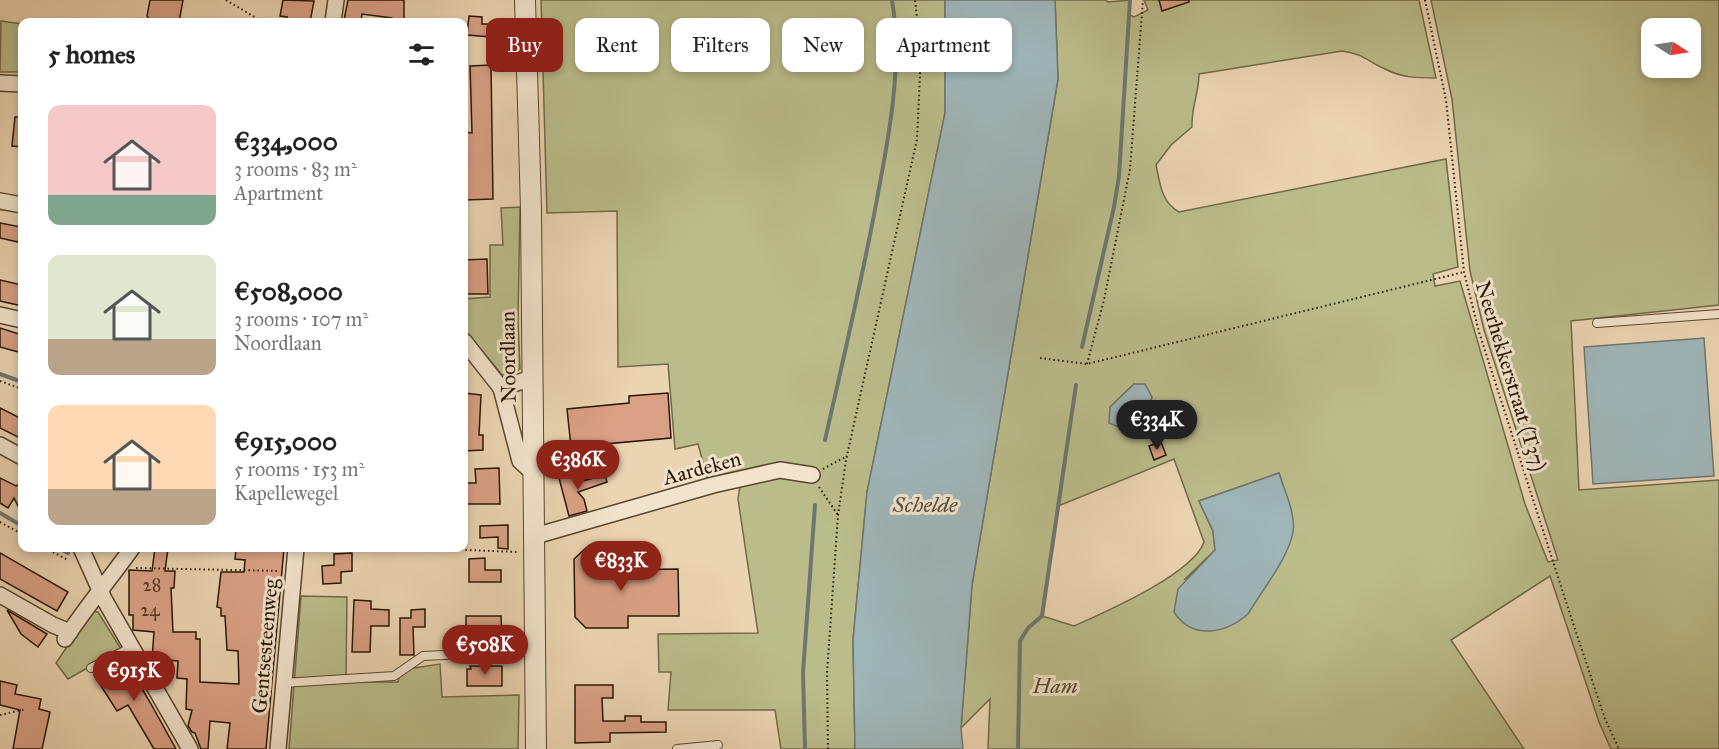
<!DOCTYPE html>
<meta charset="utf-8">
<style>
:root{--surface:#fff;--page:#f2f2f2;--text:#222;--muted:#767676;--accent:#8f2418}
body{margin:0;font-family:"IM FELL Great Primer",serif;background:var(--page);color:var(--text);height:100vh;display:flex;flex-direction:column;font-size:22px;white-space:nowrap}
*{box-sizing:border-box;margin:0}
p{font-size:20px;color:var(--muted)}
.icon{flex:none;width:33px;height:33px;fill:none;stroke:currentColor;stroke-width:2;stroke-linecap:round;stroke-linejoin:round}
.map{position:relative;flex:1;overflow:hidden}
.sheet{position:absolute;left:18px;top:18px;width:450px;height:534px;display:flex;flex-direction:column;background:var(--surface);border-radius:12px;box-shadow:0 3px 9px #0003}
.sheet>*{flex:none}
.hud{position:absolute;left:486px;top:18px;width:570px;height:54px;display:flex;gap:12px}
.needle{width:39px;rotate:102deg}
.controls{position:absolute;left:1641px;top:18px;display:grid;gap:12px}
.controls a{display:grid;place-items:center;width:60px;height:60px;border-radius:12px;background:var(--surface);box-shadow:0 3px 9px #0003;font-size:30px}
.price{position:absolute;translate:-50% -51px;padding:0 14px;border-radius:21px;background:var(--accent);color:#fff;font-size:20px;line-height:39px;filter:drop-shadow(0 2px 3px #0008)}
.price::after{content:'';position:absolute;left:50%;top:36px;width:18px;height:14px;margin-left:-9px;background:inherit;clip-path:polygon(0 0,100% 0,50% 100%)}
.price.active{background:#222;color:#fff}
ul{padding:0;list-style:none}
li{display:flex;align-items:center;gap:18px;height:150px;padding:0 30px}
li span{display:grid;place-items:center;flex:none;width:168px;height:120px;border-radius:12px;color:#555}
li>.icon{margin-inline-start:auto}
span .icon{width:72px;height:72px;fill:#fffc;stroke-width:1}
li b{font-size:26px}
h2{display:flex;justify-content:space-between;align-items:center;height:72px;padding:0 30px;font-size:26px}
.pill{padding:0 21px;border-radius:12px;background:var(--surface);box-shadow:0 3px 9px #0003;font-size:21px;line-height:54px}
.pill.active{background:var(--accent);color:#fff}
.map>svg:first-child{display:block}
</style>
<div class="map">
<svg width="1719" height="749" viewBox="0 0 1719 749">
<rect width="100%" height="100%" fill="#ebd4b1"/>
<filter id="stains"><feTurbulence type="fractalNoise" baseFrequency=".00333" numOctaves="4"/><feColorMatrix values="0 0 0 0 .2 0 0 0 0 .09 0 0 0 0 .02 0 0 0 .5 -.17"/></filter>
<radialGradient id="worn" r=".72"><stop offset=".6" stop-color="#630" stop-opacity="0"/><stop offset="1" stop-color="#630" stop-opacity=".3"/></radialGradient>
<g fill="#babc8a" stroke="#706a46" stroke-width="1.5" fill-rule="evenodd">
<polygon points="541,0 945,0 945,113 867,492 853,640 855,749 781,749 775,710 668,710 671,672 659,672 658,634 758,633 738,499 740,486 708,481 698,444 675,449 668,364 618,367 617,211 547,213"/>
<path d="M1055,0H1106L1108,2L1130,0V15L1134,17L1148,10L1144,0H1419L1436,78C1418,78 1402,78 1385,69C1367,61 1364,54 1342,51L1199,74C1199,93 1191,108 1192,127L1171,145L1156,165C1160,183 1161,202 1179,212L1446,159L1458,267L1433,274L1435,286L1460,281L1525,504L1548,562L1558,560L1484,330L1470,271L1452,99L1431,0H1719V305L1571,321L1579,490L1719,480V749H1611L1599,722L1550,576L1451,640L1524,749H988L990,699L961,728L972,585L1058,79ZM1652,28H1690V68H1652ZM1134,384L1152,397L1148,409L1137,419L1110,407ZM1174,459L1204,542C1193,574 1105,612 1074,626L1042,616L1058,506ZM1279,473L1285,493L1184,580L1215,550L1213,531L1199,501Z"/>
<polygon points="1,21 22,24 22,72 0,72"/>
<polygon points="520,207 518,320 520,369 511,374 502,375 464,329 464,299 490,297 490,245 503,245 501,208"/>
<polygon points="301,596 347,597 346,682 398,682 401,670 440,664 442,697 519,695 518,749 289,749"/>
<polygon points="91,611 98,612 121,649 68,679 56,663"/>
</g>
<g fill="#9fb5b8" stroke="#6f766f" stroke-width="1.5">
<polygon points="945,0 1055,0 1058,79 972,585 961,728 963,749 855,749 853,640 867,492 945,113"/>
<polygon points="1704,338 1714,476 1593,484 1584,347"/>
<polygon points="1134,384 1145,384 1152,397 1148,408 1121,428 1109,423 1110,407"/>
<path d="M1279,473C1284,490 1296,513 1293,532C1289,557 1261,592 1248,614C1225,634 1192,640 1174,612L1178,589L1215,550L1213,531L1199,501Z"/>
</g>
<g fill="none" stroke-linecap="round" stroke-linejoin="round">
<g stroke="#6f766f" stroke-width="4">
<polyline points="1082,347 1114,207 1119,176 1130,0"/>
<polyline points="0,374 22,382"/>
<path d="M825,440C843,360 862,280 877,199C889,136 903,64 892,0"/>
<polyline points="0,513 22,526"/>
<polyline points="59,548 68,553"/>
<polyline points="805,749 803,673 815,505"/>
<polyline points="1018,749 1020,641 1028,628 1042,616 1076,385"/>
</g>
</g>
<g fill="#daa085" stroke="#271701" stroke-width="1.5">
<polygon points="150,0 183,0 179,22 150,20 147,16"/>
<polygon points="283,0 314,1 310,22 287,22 287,17 280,16"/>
<polygon points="348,0 404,0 404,22 392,22 392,18 362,14 361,21 344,20"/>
<polygon points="1159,0 1189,0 1189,2 1162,11"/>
<polygon points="469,16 482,17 482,24 492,24 491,37 467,35"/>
<polygon points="491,65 493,199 464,200 464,132 472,133 470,66"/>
<polygon points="15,117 22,117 22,147 12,146"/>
<polygon points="0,223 21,227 18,242 0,238"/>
<polygon points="487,259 488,294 464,294 464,260"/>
<polygon points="0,280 22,285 22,306 0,301"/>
<polygon points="0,328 22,335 22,353 0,347"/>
<polygon points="464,393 481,395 479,435 483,435 483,450 464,451"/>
<polygon points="668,393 671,438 605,444 614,463 612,463 613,472 602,474 595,445 571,447 567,409 629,403 629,396"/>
<polygon points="0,408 22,419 22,439 0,428"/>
<polygon points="1161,442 1166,455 1154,460 1149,446"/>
<polygon points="499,468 500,504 464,504 464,483 476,483 475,469"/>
<polygon points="579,473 582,481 605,475 607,482 578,492 584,499 587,511 569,516 559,478"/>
<polygon points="0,478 16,486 22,483 22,514 14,498 8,508 0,503"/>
<polygon points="508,525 508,549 498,548 498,537 480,538 480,526"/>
<polygon points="598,547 598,558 609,558 609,570 678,569 679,616 628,616 628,628 586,628 575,617 574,559 586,548"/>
<polygon points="155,548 168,548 165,571 175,571 174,588 171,588 173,632 196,632 196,639 200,639 200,682 239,684 238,651 227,650 225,616 221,616 221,608 217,607 221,572 244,572 245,560 235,559 236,548 284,548 266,749 227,749 230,723 210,721 208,749 201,749 195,733 192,732 188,726 192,710 186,709 187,679 177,678 178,661 152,659 154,632 133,630 133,615 129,615 129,570 152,571"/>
<polygon points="0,553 68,592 57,611 0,579"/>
<polygon points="352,553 352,571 341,572 341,583 323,584 322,566 334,565 334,554"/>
<polygon points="485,558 485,570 501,570 501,582 469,582 469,559"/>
<polygon points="354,600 371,601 371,609 389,610 389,626 371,626 370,652 352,652"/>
<polygon points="425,609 425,627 413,627 414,655 400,655 400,618 411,618 411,610"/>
<polygon points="7,610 47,634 38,647 21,634"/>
<polygon points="466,616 501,616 502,639 466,639"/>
<polygon points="124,658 151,704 176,749 154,749 128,705 117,711 94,675"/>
<polygon points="470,666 502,666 502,686 467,686 467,669 471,669"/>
<polygon points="0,681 17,685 15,694 41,699 39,709 50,712 42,749 13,749 20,710 0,705"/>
<polygon points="575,685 613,685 613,698 602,698 603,721 625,721 625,716 641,716 641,722 666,722 666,732 610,733 610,742 575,743"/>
</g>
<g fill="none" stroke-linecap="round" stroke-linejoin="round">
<g stroke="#58462d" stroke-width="10">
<g id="service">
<polyline points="1597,323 1719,314"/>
<polyline points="91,668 132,647"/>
<polyline points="283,683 394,676 423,656 534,651"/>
<polyline points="677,749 718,745"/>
</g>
</g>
<g stroke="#58462d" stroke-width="18">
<g id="minor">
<polyline points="333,22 336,0"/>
<polyline points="0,83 22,84"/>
<polyline points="0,201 22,205"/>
<polyline points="0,315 22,320"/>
<polyline points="464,341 501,388 520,461 534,474"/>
<polyline points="501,388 532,378"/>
<polyline points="0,445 22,457"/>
<polyline points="535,536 713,485 780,470 812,475"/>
<polyline points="81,548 104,599 190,749"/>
<polyline points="0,595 53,625 70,632"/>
<path d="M65,639C86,607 110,579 132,548"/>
<polyline points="278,749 296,548"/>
</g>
</g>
<g stroke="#58462d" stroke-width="22">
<polyline id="tertiary" points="525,0 531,210 536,749"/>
</g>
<g stroke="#271701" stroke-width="2" stroke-dasharray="1.5 3" stroke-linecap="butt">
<polyline points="226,0 263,22"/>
<polyline points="1425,0 1446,100 1464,272 1479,332 1568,608 1605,719 1619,749"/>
<polyline points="1040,358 1087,364 1464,272"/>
<polyline points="1087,364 1104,300 1130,169 1143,0"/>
<polyline points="0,381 22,389"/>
<polyline points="823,469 847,456"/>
<polyline points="819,487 838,515"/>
<polyline points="0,522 22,534"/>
<polyline points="45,548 68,560"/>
<polyline points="416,548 518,552"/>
<polyline points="136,568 280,571"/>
<polyline points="0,715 26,709"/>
<polyline points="828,749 827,673 838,515 846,460 917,139 921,54 915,0"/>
</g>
<use href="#service" stroke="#f2e3cc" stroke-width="8"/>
<use href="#minor" stroke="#f2e3cc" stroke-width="15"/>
<use href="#tertiary" stroke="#f2e3cc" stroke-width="20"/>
</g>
<g text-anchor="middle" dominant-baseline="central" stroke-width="6" stroke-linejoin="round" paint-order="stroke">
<g font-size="18" fill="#543922">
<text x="152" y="585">28</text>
<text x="150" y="610">24</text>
</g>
<g font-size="21" fill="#271701" stroke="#f2e3cc">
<text transform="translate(508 357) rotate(-91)">Noordlaan</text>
<text transform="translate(1511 376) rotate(73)">Neerhekkerstraat (T37)</text>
<text transform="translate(702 468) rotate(-15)">Aardeken</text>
<text transform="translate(265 646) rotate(-85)">Gentsesteenweg</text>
</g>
<g font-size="21" font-style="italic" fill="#53492a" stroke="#f2e3cc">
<text x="1055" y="686">Ham</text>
</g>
<g font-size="22" font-style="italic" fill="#514e41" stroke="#f2e3cc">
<text x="925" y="504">Schelde</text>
</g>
</g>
<rect width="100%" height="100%" filter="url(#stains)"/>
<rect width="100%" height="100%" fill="url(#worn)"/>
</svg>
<div class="controls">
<a><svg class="needle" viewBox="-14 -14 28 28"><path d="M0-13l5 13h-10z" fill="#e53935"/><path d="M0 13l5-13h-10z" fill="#767676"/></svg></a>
</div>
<b class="price active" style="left:1157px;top:451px">€334K</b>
<b class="price" style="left:578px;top:491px">€386K</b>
<b class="price" style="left:621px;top:592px">€833K</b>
<b class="price" style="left:485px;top:676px">€508K</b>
<b class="price" style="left:134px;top:702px">€915K</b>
<div class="hud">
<a class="pill active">Buy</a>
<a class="pill">Rent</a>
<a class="pill">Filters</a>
<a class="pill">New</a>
<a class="pill">Apartment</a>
</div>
<section class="sheet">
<h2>5 homes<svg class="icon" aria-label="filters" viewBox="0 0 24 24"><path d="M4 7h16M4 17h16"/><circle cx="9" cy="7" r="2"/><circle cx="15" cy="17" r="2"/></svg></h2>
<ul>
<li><span style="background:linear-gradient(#f6c9c9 75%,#7fa58c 0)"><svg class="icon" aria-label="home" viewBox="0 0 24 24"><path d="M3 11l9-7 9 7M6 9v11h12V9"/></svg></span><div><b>€334,000</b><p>3 rooms · 83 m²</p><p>Apartment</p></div></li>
<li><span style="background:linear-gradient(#dfe7d0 70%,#b9a48a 0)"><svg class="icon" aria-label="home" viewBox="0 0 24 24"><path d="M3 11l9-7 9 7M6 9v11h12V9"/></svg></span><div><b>€508,000</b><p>3 rooms · 107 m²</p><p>Noordlaan</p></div></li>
<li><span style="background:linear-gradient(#ffd9b3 70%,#b9a48a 0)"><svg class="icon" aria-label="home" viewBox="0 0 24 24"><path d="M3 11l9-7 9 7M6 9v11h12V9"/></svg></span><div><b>€915,000</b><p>5 rooms · 153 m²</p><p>Kapellewegel</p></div></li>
</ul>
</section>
</div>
